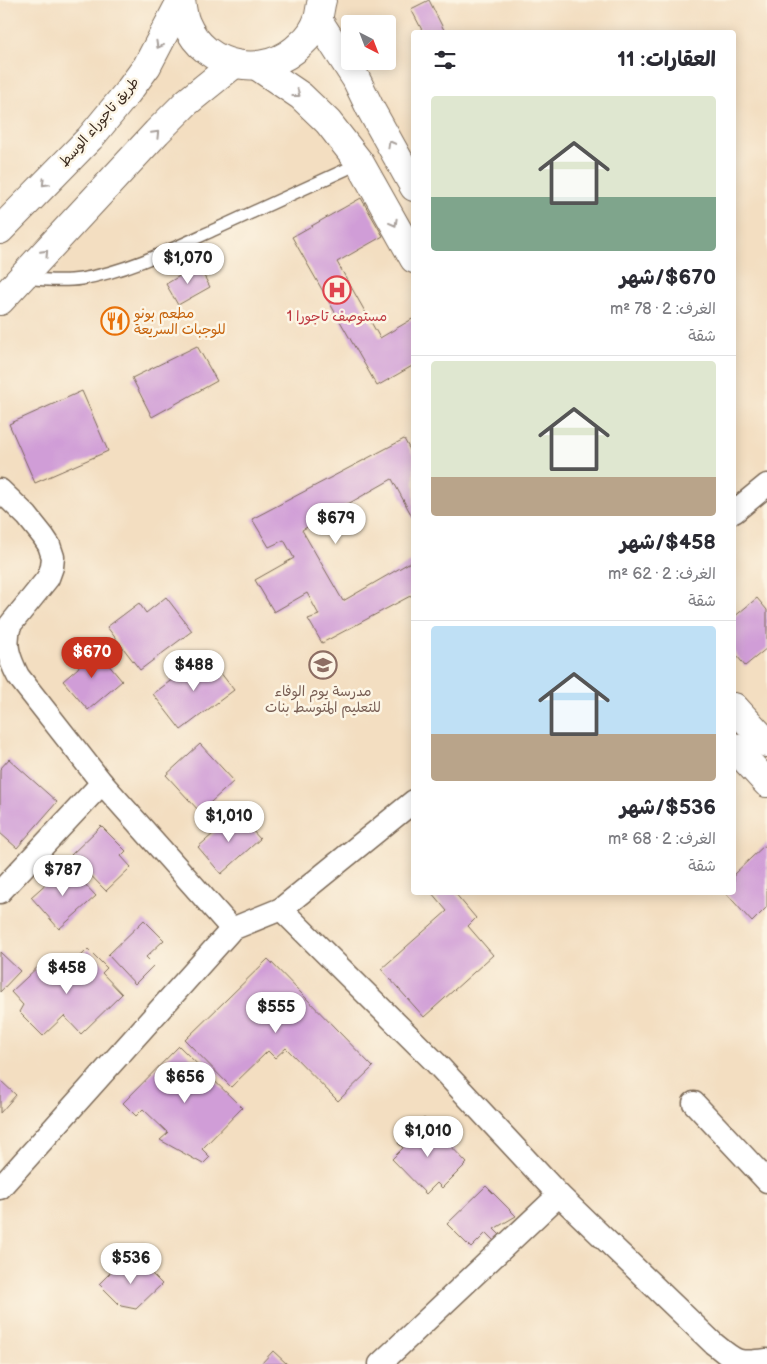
<!DOCTYPE html>
<html lang="ar">
<meta charset="utf-8">
<style>
:root{--surface:#fff;--page:#f2f2f3;--text:#2b2b33;--muted:#7c7c81;--line:#e1e1e2;--accent:#c8321e}
body{margin:0;font-family:"Balsamiq Sans","Playpen Sans Arabic",sans-serif;background:var(--page);color:var(--text);direction:rtl;height:100vh;display:flex;flex-direction:column;font-size:19px;white-space:nowrap}
*{box-sizing:border-box;margin:0}
p{font-size:16px;color:var(--muted)}
.icon{flex:none;width:28px;height:28px;fill:none;stroke:currentColor;stroke-width:2;stroke-linecap:round;stroke-linejoin:round}
.map{position:relative;flex:1;overflow:hidden;direction:ltr}
.sheet{position:absolute;left:411px;top:30px;width:325px;height:865px;display:flex;flex-direction:column;background:var(--surface);border-radius:5px;box-shadow:0 2px 12px #0003;direction:rtl}
.sheet>*{flex:none}
.needle{width:32px;rotate:138deg}
.controls{position:absolute;left:341px;top:15px;display:grid;gap:10px}
.controls a{display:grid;place-items:center;width:55px;height:55px;border-radius:5px;background:var(--surface);box-shadow:0 2px 12px #0003;font-size:25px}
.price{position:absolute;translate:-50% -42px;padding:0 11px;border-radius:18px;background:#fff;color:#222;font-size:16px;line-height:32px;filter:drop-shadow(0 1px 2px #0008)}
.price::after{content:'';position:absolute;left:50%;top:30px;width:15px;height:11px;margin-left:-8px;background:inherit;clip-path:polygon(0 0,100% 0,50% 100%)}
.price.on{background:var(--accent);color:#fff}
ul{padding:0;list-style:none}
li{display:grid;align-content:center;gap:10px;height:265px;padding:0 20px}
li+li{border-top:1px solid var(--line)}
li span{display:grid;place-items:center;height:155px;border-radius:5px;color:#555}
li>.icon{margin-inline-start:auto}
span .icon{width:90px;height:90px;fill:#fffc;stroke-width:1}
li b{font-size:21px}
h2{display:flex;justify-content:space-between;align-items:center;height:60px;padding:0 20px;font-size:21px}
.map>svg:first-child{display:block}
</style>
<div class="map">
<svg width="767" height="1364" viewBox="0 0 767 1364">
<rect width="100%" height="100%" fill="#fcf5e5"/>
<filter id="ink" filterUnits="userSpaceOnUse"><feTurbulence type="fractalNoise" baseFrequency=".02" numOctaves="2"/><feDisplacementMap in="SourceGraphic" scale="10" xChannelSelector="R" yChannelSelector="G"/><feConvolveMatrix kernelMatrix="1 2 1 2 8 2 1 2 1" color-interpolation-filters="sRGB"/></filter>
<filter id="wash" filterUnits="userSpaceOnUse"><feTurbulence type="fractalNoise" baseFrequency=".0096" numOctaves="4" result="noise"/><feDisplacementMap in="SourceGraphic" scale="20" xChannelSelector="R" yChannelSelector="G"/><feGaussianBlur stdDeviation="1.12" result="paint"/><feColorMatrix in="noise" values="0 0 0 0 0 0 0 0 0 0 0 0 0 0 0 0 0 1.4 0 .05"/><feComposite in="paint" operator="in"/></filter>
<g filter="url(#wash)">
<rect width="100%" height="100%" fill="#f3dec1"/>
<g id="blocks">
<g fill="#d09dd7">
<polygon points="429,0 445,32 423,32 411,9"/>
<polygon points="361,198 383,236 337,262 380,338 414,318 414,365 377,386 292,237"/>
<polygon points="198,265 210,287 178,305 166,284"/>
<polygon points="197,346 217,381 152,417 132,378"/>
<polygon points="82,391 108,451 35,483 9,424"/>
<polygon points="404,439 414,457 414,520 392,479 302,530 343,601 414,560 414,594 322,643 308,619 319,615 307,593 274,612 255,580 294,558 284,540 269,547 252,519"/>
<polygon points="166,597 192,631 140,670 107,627 139,603 146,613"/>
<polygon points="757,598 767,610 767,648 745,666 734,652 734,617"/>
<polygon points="86,651 97,651 122,681 88,710 63,681 78,668"/>
<polygon points="206,654 234,690 181,730 153,694"/>
<polygon points="200,744 234,781 200,812 166,775"/>
<polygon points="9,759 57,802 17,848 0,833 0,769"/>
<polygon points="237,813 260,839 221,874 198,847"/>
<polygon points="101,826 126,851 121,856 131,867 106,891 71,855"/>
<polygon points="767,843 767,907 752,922 725,892 734,892 734,874"/>
<polygon points="67,865 96,896 59,929 31,897"/>
<polygon points="431,892 454,892 476,918 468,926 493,955 424,1017 381,969 447,911"/>
<polygon points="144,920 164,940 146,957 154,965 135,984 108,955"/>
<polygon points="88,949 107,968 102,973 122,994 81,1034 64,1016 43,1036 19,1012 23,1005 11,992 42,963 58,979"/>
<polygon points="0,952 20,971 0,992"/>
<polygon points="268,959 373,1067 338,1101 286,1048 275,1058 268,1051 231,1087 185,1040"/>
<polygon points="179,1046 242,1108 202,1149 210,1157 203,1164 160,1140 168,1133 143,1109 136,1116 123,1103"/>
<polygon points="0,1080 16,1095 0,1113"/>
<polygon points="424,1118 467,1163 442,1188 437,1183 426,1194 392,1159 403,1148 398,1143"/>
<polygon points="486,1186 516,1216 494,1229 501,1236 495,1242 486,1233 471,1248 447,1224"/>
<polygon points="135,1257 162,1284 136,1309 121,1306 99,1284 115,1268 120,1272"/>
<polygon points="273,1351 287,1364 261,1364"/>
</g>
</g>
</g>
<g filter="url(#ink)">
<use href="#blocks" fill-opacity="0" stroke="#7b6957" stroke-width="1"/>
<g fill="none" stroke-linecap="round" stroke-linejoin="round">
<g stroke="#7b6957" stroke-width="14">
<path id="service" d="M24,278C42,280 62,282 81,279C128,271 172,249 216,229C264,207 312,185 360,163"/>
</g>
<g stroke="#7b6957" stroke-width="25">
<g id="minor">
<path d="M0,490L27,516L43,536L49,545L53,557L52,567L48,578L10,625C4,645 9,658 18,676L102,783L232,929"/>
<polyline points="734,512 767,485"/>
<polyline points="0,892 102,783"/>
<path d="M281,909L435,1062L559,1195L713,1343C736,1362 737,1364 767,1360"/>
<polyline points="694,1103 767,1181"/>
<polyline points="0,1188 232,929 281,909 414,801"/>
<polyline points="380,1364 559,1195"/>
</g>
</g>
<g stroke="#7b6957" stroke-width="30">
<g id="primary">
<path d="M181,0C182,7 183,16 186,23C205,69 266,80 301,44C308,38 315,28 318,19C320,13 320,6 322,0"/>
<polyline points="318,20 356,79 370,108 414,187"/>
<polyline points="257,66 301,96 328,122 360,163 414,259"/>
<polyline points="0,230 90,138 127,93 147,66 181,1"/>
<polyline points="0,301 157,132 187,102 234,64"/>
<polyline points="734,707 767,743"/>
<polyline points="734,747 767,783"/>
</g>
</g>
<use href="#service" stroke="#fff" stroke-width="11"/>
<use href="#minor" stroke="#fff" stroke-width="22"/>
<use href="#primary" stroke="#fff" stroke-width="28"/>
</g>
<defs><path id="oneway-chevron" d="M-2-3.5L2.5 0L-2 3.5" fill="none" stroke-width="1.6" stroke-linecap="round" stroke-linejoin="round" transform="scale(1.25)"/></defs>
<g stroke="#a79f9a">
<use href="#oneway-chevron" transform="translate(159 45) rotate(119)"/>
<use href="#oneway-chevron" transform="translate(297 94) rotate(37)"/>
<use href="#oneway-chevron" transform="translate(156 134) rotate(-46)"/>
<use href="#oneway-chevron" transform="translate(391 144) rotate(-119)"/>
<use href="#oneway-chevron" transform="translate(45 183) rotate(134)"/>
<use href="#oneway-chevron" transform="translate(394 223) rotate(61)"/>
<use href="#oneway-chevron" transform="translate(45 253) rotate(-47)"/>
</g>
</g>
<defs>
<g id="hospital-ring" transform="scale(1.4375)"><circle r="9.5" fill="#fcf5e5" stroke="#e0444e" stroke-width="1.5"/><path d="M-5-5h3v3.5h4V-5h3V5h-3V1.5h-4V5h-3Z" fill="#e0444e"/></g>
<g id="restaurant-ring" transform="scale(1.4375)"><circle r="9.5" fill="#fcf5e5" stroke="#e8710a" stroke-width="1.5"/><path d="M-5-6h1v4h1v-4h1v4h1v-4h1v5L-1.5 .5V6h-2V.5L-5-1ZM5-6V6H3V1.5H1.5Q1.5-4 5-6Z" fill="#e8710a"/></g>
<g id="school-ring" transform="scale(1.4375)"><circle r="9.5" fill="#fcf5e5" stroke="#8d6e63" stroke-width="1.5"/><path d="M0-5L7-2L0 1L-7-2ZM-4 1L0 2.5L4 1V4Q0 6-4 4Z" fill="#8d6e63"/></g>
</defs>
<g fill-rule="evenodd">
<use href="#hospital-ring" x="337" y="290"/>
<use href="#restaurant-ring" x="115" y="321"/>
<use href="#school-ring" x="323" y="665"/>
</g>
<g text-anchor="middle" dominant-baseline="central" stroke-width="5" stroke-linejoin="round" paint-order="stroke">
<g font-size="14" fill="#3b2a1e" stroke="#fcf5e5">
<text transform="translate(99 122) rotate(-49)">طريق تاجوراء الوسط</text>
</g>
<g font-size="14" fill="#c56008" stroke="#fcf5e5" text-anchor="start">
<text x="134" y="313">مطعم بونو<tspan x="134" dy="16">للوجبات السريعة</tspan></text>
</g>
<g font-size="14" fill="#be3a42" stroke="#fcf5e5">
<text x="337" y="316">مستوصف تاجورا 1</text>
</g>
<g font-size="14" fill="#785e54" stroke="#fcf5e5">
<text x="323" y="691">مدرسة يوم الوفاء<tspan x="323" dy="16">للتعليم المتوسط بنات</tspan></text>
</g>
</g>
</svg>
<div class="controls">
<a><svg class="needle" viewBox="-14 -14 28 28"><path d="M0-13l5 13h-10z" fill="#e53935"/><path d="M0 13l5-13h-10z" fill="#7c7c81"/></svg></a>
</div>
<b class="price" style="left:188px;top:285px">$1,070</b>
<b class="price" style="left:336px;top:545px">$679</b>
<b class="price on" style="left:92px;top:679px">$670</b>
<b class="price" style="left:194px;top:692px">$488</b>
<b class="price" style="left:229px;top:843px">$1,010</b>
<b class="price" style="left:63px;top:897px">$787</b>
<b class="price" style="left:67px;top:995px">$458</b>
<b class="price" style="left:276px;top:1034px">$555</b>
<b class="price" style="left:185px;top:1104px">$656</b>
<b class="price" style="left:428px;top:1158px">$1,010</b>
<b class="price" style="left:131px;top:1285px">$536</b>
<section class="sheet">
<h2>العقارات: 11<svg class="icon" aria-label="filters" viewBox="0 0 24 24"><path d="M4 7h16M4 17h16"/><circle cx="9" cy="7" r="2"/><circle cx="15" cy="17" r="2"/></svg></h2>
<ul>
<li><span style="background:linear-gradient(#dfe7d0 65%,#7fa58c 0)"><svg class="icon" aria-label="home" viewBox="0 0 24 24"><path d="M3 11l9-7 9 7M6 9v11h12V9"/></svg></span><div><b>$670/شهر</b><p>الغرف: 2 · 78 m²</p><p>شقة</p></div></li>
<li><span style="background:linear-gradient(#dfe7d0 75%,#b9a48a 0)"><svg class="icon" aria-label="home" viewBox="0 0 24 24"><path d="M3 11l9-7 9 7M6 9v11h12V9"/></svg></span><div><b>$458/شهر</b><p>الغرف: 2 · 62 m²</p><p>شقة</p></div></li>
<li><span style="background:linear-gradient(#bfe0f5 70%,#b9a48a 0)"><svg class="icon" aria-label="home" viewBox="0 0 24 24"><path d="M3 11l9-7 9 7M6 9v11h12V9"/></svg></span><div><b>$536/شهر</b><p>الغرف: 2 · 68 m²</p><p>شقة</p></div></li>
</ul>
</section>
</div>
